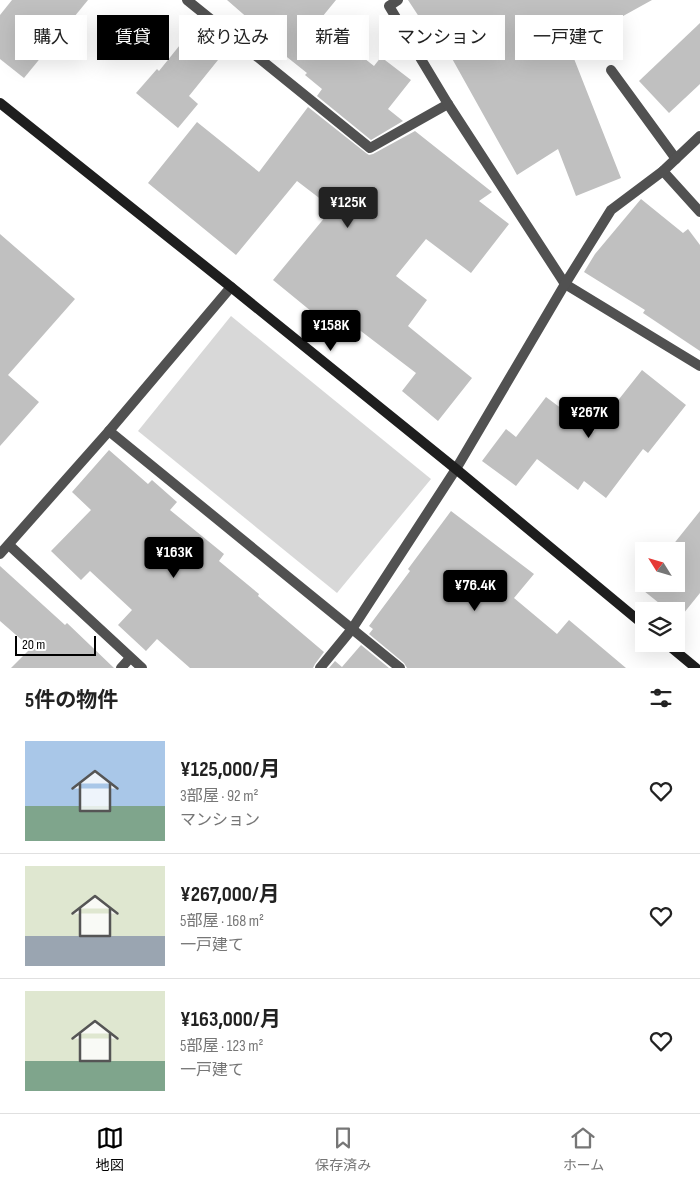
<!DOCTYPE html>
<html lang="ja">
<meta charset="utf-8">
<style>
:root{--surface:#fff;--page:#f6f6f6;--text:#222;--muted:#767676;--line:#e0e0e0;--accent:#000}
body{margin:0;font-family:"Sofia Sans Condensed","Noto Sans JP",sans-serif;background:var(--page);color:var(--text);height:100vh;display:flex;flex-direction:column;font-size:19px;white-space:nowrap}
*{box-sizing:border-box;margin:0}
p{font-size:16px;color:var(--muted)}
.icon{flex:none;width:28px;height:28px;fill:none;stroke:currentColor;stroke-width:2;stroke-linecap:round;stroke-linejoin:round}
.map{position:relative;height:668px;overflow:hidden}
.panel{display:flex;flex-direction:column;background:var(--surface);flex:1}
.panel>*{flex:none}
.hud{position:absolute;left:15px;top:15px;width:670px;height:45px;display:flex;gap:10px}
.needle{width:32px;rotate:307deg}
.controls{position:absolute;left:635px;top:542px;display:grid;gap:10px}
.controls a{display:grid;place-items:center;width:50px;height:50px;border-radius:0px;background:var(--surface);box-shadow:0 5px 20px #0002;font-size:25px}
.scale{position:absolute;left:15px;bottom:12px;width:81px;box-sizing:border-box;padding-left:5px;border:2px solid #000;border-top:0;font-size:14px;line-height:18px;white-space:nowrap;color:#000;-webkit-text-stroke:4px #fff;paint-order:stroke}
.price{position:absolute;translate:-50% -42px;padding:0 11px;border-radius:5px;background:var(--accent);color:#fff;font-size:16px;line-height:32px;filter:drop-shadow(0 1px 2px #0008)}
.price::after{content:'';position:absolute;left:50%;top:30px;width:15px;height:11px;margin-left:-8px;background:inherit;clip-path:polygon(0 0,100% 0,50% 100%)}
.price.current{background:#222;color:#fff}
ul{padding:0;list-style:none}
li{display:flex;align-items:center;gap:15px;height:125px;padding:0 25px}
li+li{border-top:1px solid var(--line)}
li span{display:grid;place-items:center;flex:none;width:140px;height:100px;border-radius:0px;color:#555}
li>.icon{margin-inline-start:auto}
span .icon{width:60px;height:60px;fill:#fffc;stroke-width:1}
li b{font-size:21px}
h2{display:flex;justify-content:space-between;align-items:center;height:60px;padding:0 25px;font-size:21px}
.pill{padding:0 18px;border-radius:0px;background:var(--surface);box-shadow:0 5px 20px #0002;font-size:18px;line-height:45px}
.pill.current{background:var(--accent);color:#fff}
.menu{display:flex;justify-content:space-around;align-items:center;height:70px;border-top:1px solid var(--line);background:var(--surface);font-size:14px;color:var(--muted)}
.menu a{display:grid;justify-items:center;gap:2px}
.menu .current{color:var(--accent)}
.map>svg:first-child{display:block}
</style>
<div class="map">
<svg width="700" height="668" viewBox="0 0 700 668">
<rect width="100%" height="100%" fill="#fff"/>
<polygon fill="#d8d8d8" points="231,316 431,479 337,593 138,431"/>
<g fill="#c0c0c0">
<polygon points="12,0 88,0 24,78 0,59 0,15"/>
<polygon points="227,0 336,0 318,22 374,66 381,57 411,80 388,109 403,121 371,140 317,96 322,89 305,75 307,73 253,30 257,26"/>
<polygon points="408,0 652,0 569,46 621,178 576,196 558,149 517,175 435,28 429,32"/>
<polygon points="700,23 700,84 669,113 639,81"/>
<polygon points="188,35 218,60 189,96 198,104 178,128 136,93 157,69 159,71"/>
<polygon points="308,107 366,153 369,155 373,154 415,131 492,192 479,201 509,224 471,273 426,239 396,276 427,300 408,326 472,378 438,421 402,391 416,373 349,322 339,334 273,280 326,216 325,215 331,207 297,181 236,255 148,183 197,122 259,172"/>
<polygon points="641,199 683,233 688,229 700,245 700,351 643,313 645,310 584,272 595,254"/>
<polygon points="0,234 75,299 8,375 39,402 0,446"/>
<polygon points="642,370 686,405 648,453 643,449 606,498 584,481 578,490 537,459 516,486 482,461 506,429 516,437 546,397 593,432"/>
<polygon points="109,450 148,484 152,480 177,502 170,510 224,554 219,561 259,594 258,596 324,652 315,664 313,668 190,668 157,639 146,651 118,625 132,610 90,571 81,580 51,551 91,510 72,492"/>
<polygon points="451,511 534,574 514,598 557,634 569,620 626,668 407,668 404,663 369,634 373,629 369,626 410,571 408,569"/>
<polygon points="700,511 700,593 679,619 676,617 676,611 669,611 639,587 644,581 644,584 676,584 676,551 668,551"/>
<polygon points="0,566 65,625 67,623 114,668 11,668 31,648 0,621"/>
<polygon points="361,645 389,668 329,668 335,661 342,667"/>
</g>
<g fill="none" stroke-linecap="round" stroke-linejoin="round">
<g stroke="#515151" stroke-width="10">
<polyline points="187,0 370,148 448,104"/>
<polyline points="398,0 389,6 448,104 565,284 700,366"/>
<polyline points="611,70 676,159"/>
<polyline points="663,171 700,212"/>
<polyline points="109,431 400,668"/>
<polyline points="9,545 142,668"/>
<polyline points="0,554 109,431 231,287"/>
<polyline points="121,668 130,658"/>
<polyline points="320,668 352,629 456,469 565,284 611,210 663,171 700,136"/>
</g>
<g stroke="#1e1e1e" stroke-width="10">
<polyline points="0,103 231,287 456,469 644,625"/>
<polyline points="667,644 696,668"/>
</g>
</g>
</svg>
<div class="controls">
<a><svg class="needle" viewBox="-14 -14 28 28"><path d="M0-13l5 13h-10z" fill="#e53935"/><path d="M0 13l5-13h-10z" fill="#767676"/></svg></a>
<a><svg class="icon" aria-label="layers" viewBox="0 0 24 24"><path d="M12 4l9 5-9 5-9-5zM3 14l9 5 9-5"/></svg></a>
</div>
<div class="scale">20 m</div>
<b class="price current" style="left:348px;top:229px">¥125K</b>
<b class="price" style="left:331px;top:352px">¥158K</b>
<b class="price" style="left:589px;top:439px">¥267K</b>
<b class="price" style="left:174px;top:579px">¥163K</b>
<b class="price" style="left:475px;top:612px">¥76.4K</b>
<div class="hud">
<a class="pill">購入</a>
<a class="pill current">賃貸</a>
<a class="pill">絞り込み</a>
<a class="pill">新着</a>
<a class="pill">マンション</a>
<a class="pill">一戸建て</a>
</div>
</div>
<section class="panel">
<h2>5件の物件<svg class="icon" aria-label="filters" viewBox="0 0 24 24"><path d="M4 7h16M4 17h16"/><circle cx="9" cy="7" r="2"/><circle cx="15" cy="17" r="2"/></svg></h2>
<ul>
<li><span style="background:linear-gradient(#a9c7e8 65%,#7fa58c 0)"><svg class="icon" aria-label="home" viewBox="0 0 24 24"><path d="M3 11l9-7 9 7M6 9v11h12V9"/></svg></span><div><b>¥125,000/月</b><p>3部屋 · 92 m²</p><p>マンション</p></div><svg class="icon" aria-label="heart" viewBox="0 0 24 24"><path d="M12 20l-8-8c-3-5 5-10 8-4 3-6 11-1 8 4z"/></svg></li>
<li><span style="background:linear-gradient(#dfe7d0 70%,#9aa5b1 0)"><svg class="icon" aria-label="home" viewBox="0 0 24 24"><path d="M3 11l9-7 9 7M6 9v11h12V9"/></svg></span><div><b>¥267,000/月</b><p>5部屋 · 168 m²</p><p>一戸建て</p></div><svg class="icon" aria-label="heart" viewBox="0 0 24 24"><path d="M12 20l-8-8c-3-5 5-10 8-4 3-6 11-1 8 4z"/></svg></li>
<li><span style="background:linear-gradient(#dfe7d0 70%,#7fa58c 0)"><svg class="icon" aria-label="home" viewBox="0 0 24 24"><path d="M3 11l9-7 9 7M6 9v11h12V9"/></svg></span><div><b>¥163,000/月</b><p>5部屋 · 123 m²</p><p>一戸建て</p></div><svg class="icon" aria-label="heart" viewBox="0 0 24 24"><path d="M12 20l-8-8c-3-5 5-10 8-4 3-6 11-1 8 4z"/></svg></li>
</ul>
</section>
<nav class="menu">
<a class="current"><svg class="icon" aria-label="map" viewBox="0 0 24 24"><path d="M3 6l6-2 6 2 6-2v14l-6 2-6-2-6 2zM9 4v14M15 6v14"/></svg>地図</a>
<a><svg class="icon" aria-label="saved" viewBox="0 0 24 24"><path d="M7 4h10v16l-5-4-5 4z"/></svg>保存済み</a>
<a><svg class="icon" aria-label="home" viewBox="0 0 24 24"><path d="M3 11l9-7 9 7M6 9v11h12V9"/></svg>ホーム</a>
</nav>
